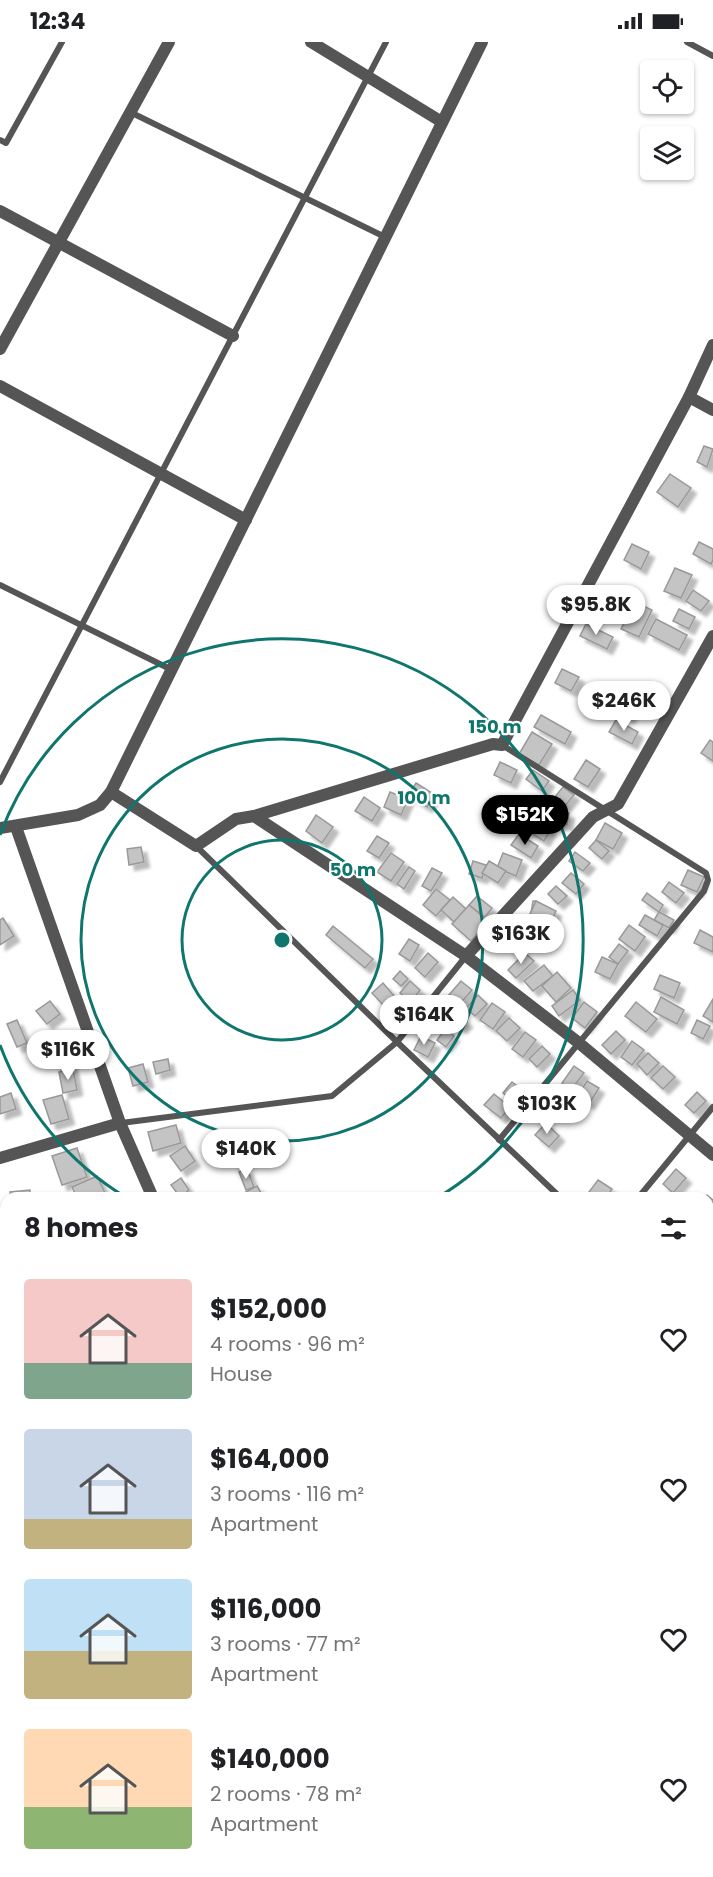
<!DOCTYPE html>
<meta charset="utf-8">
<style>
:root{--surface:#fff;--page:#f6f6f6;--text:#202124;--muted:#757577;--accent:#000}
body{margin:0;font-family:Poppins,sans-serif;background:var(--page);color:var(--text);height:100vh;display:flex;flex-direction:column;font-size:22px;white-space:nowrap}
*{box-sizing:border-box;margin:0}
p{font-size:20px;color:var(--muted)}
.icon{flex:none;width:33px;height:33px;fill:none;stroke:currentColor;stroke-width:2;stroke-linecap:round;stroke-linejoin:round}
.map{position:relative;flex:1;overflow:hidden}
.details{position:absolute;left:0px;top:1150px;width:714px;height:686px;display:flex;flex-direction:column;background:var(--surface);border-radius:18px 18px 0 0;box-shadow:0 2px 4px #0004}
.details>*{flex:none}
.tools{position:absolute;left:640px;top:18px;display:grid;gap:12px}
.tools a{display:grid;place-items:center;width:54px;height:54px;border-radius:6px;background:var(--surface);box-shadow:0 2px 4px #0004;font-size:30px}
.price{position:absolute;translate:-50% -51px;padding:0 14px;border-radius:21px;background:#fff;color:#222;font-size:20px;line-height:39px;filter:drop-shadow(0 2px 3px #0008)}
.price::after{content:'';position:absolute;left:50%;top:36px;width:18px;height:14px;margin-left:-9px;background:inherit;clip-path:polygon(0 0,100% 0,50% 100%)}
.price.selected{background:var(--accent);color:#fff}
ul{padding:0;list-style:none}
li{display:flex;align-items:center;gap:18px;height:150px;padding:0 24px}
li span{display:grid;place-items:center;flex:none;width:168px;height:120px;border-radius:6px;color:#555}
li>.icon{margin-inline-start:auto}
span .icon{width:72px;height:72px;fill:#fffc;stroke-width:1}
li b{font-size:26px}
h2{display:flex;justify-content:space-between;align-items:center;height:72px;padding:0 24px;font-size:26px}
.status{display:flex;justify-content:space-between;align-items:center;height:42px;padding:0 30px;background:var(--surface);direction:ltr}
.status svg{height:16px;fill:currentColor}
.map>svg:first-child{display:block}
</style>
<div class="status"><b>12:34</b><svg viewBox="0 0 49 12"><path d="M0 12V9h3v3zM5 12V6h3v6zM10 12V3h3v9zM15 12V0h3v12zM26 1h20v11H26zM47 4h2v5h-2z"/></svg></div>
<div class="map">
<svg width="713" height="1835" viewBox="0 0 713 1835">
<defs>
<filter id="shadow"><feDropShadow dx="5.5" dy="5.5" stdDeviation="1.5" flood-color="#0004"/></filter>
</defs>
<rect width="100%" height="100%" fill="#fff"/>
<g fill="#c4c4c4" stroke="#999" stroke-width="1.5" filter="url(#shadow)">
<polygon points="704,404 713,407 707,425 697,420"/>
<polygon points="670,432 691,446 678,465 657,450"/>
<polygon points="699,500 713,507 713,518 711,522 693,512"/>
<polygon points="632,502 649,510 641,527 624,518"/>
<polygon points="675,526 692,533 681,556 664,549"/>
<polygon points="693,548 709,559 701,569 686,559"/>
<polygon points="635,560 652,568 639,595 621,587"/>
<polygon points="679,567 695,575 689,587 673,579"/>
<polygon points="656,577 687,593 679,608 648,592"/>
<polygon points="586,582 613,595 607,607 580,594"/>
<polygon points="562,627 579,635 571,649 555,641"/>
<polygon points="626,654 638,662 629,676 617,668"/>
<polygon points="541,673 571,690 565,702 534,685"/>
<polygon points="616,678 638,690 632,702 609,690"/>
<polygon points="532,690 552,702 539,723 519,712"/>
<polygon points="710,698 713,700 713,719 701,711"/>
<polygon points="586,718 600,727 588,745 574,737"/>
<polygon points="500,720 517,728 511,741 494,733"/>
<polygon points="533,728 549,739 542,749 526,737"/>
<polygon points="416,741 435,753 427,765 408,753"/>
<polygon points="563,745 574,753 565,764 554,756"/>
<polygon points="390,750 408,757 401,773 384,765"/>
<polygon points="364,755 380,766 372,779 355,769"/>
<polygon points="533,755 553,764 549,775 529,766"/>
<polygon points="548,769 569,771 567,783 547,781"/>
<polygon points="316,773 333,785 322,801 306,789"/>
<polygon points="532,775 551,787 544,799 524,787"/>
<polygon points="605,781 622,791 613,807 596,798"/>
<polygon points="519,792 538,804 531,816 511,803"/>
<polygon points="377,794 389,801 379,816 367,809"/>
<polygon points="596,798 609,809 602,817 589,806"/>
<polygon points="141,805 144,820 129,823 127,807"/>
<polygon points="575,810 590,821 583,829 569,819"/>
<polygon points="391,811 404,820 391,839 377,830"/>
<polygon points="503,811 522,818 516,834 497,826"/>
<polygon points="473,819 486,823 482,836 469,832"/>
<polygon points="489,819 506,829 498,841 482,831"/>
<polygon points="409,825 415,829 404,847 397,842"/>
<polygon points="432,826 442,831 431,849 422,844"/>
<polygon points="688,828 704,835 697,850 681,843"/>
<polygon points="571,831 584,842 576,852 562,841"/>
<polygon points="669,840 684,851 676,861 662,850"/>
<polygon points="556,844 567,854 558,862 548,852"/>
<polygon points="436,847 450,858 436,874 423,863"/>
<polygon points="647,851 663,863 659,870 642,858"/>
<polygon points="477,854 492,866 485,875 469,863"/>
<polygon points="453,855 466,867 454,880 441,868"/>
<polygon points="533,859 536,859 534,871 531,871"/>
<polygon points="536,859 556,869 550,882 530,872"/>
<polygon points="469,863 488,879 471,899 452,882"/>
<polygon points="659,870 674,878 669,886 654,878"/>
<polygon points="645,873 663,883 657,894 639,883"/>
<polygon points="3,876 14,894 0,903 0,878"/>
<polygon points="530,878 545,884 540,896 525,890"/>
<polygon points="629,883 645,895 635,909 619,897"/>
<polygon points="333,884 373,917 365,926 326,893"/>
<polygon points="700,888 713,895 713,910 694,901"/>
<polygon points="409,897 419,903 410,919 399,912"/>
<polygon points="619,902 628,909 618,922 609,915"/>
<polygon points="428,911 438,920 425,935 415,926"/>
<polygon points="525,911 534,919 516,936 508,928"/>
<polygon points="602,915 618,922 610,937 595,930"/>
<polygon points="544,923 553,934 533,949 524,939"/>
<polygon points="400,929 408,937 401,944 393,937"/>
<polygon points="557,930 571,946 556,960 542,944"/>
<polygon points="660,933 680,941 674,956 654,947"/>
<polygon points="410,939 420,948 411,960 400,951"/>
<polygon points="461,939 472,948 459,963 448,954"/>
<polygon points="383,941 395,955 385,965 372,951"/>
<polygon points="573,948 580,958 559,974 552,964"/>
<polygon points="478,953 487,962 475,974 466,966"/>
<polygon points="661,955 684,968 677,982 654,970"/>
<polygon points="441,957 459,973 449,985 430,969"/>
<polygon points="713,957 713,980 703,974"/>
<polygon points="50,959 60,972 47,982 36,969"/>
<polygon points="584,960 597,970 585,986 572,976"/>
<polygon points="636,960 657,977 646,990 625,974"/>
<polygon points="492,961 505,970 493,987 480,978"/>
<polygon points="459,973 467,980 461,986 453,980"/>
<polygon points="509,976 520,986 507,999 496,989"/>
<polygon points="17,978 27,1001 17,1005 7,982"/>
<polygon points="697,978 710,984 703,997 691,991"/>
<polygon points="445,987 454,994 446,1005 437,998"/>
<polygon points="616,989 625,998 611,1012 602,1003"/>
<polygon points="525,990 536,998 523,1015 512,1007"/>
<polygon points="421,994 435,1001 428,1015 414,1008"/>
<polygon points="632,999 644,1008 632,1023 621,1015"/>
<polygon points="542,1004 550,1012 537,1025 529,1017"/>
<polygon points="69,1007 73,1028 62,1031 58,1009"/>
<polygon points="648,1011 659,1021 647,1033 637,1022"/>
<polygon points="168,1017 170,1028 156,1032 153,1020"/>
<polygon points="143,1022 148,1040 133,1044 128,1026"/>
<polygon points="574,1024 584,1031 571,1048 562,1041"/>
<polygon points="663,1024 675,1035 663,1047 651,1036"/>
<polygon points="73,1027 77,1048 63,1051 59,1030"/>
<polygon points="587,1039 599,1046 589,1062 577,1055"/>
<polygon points="512,1040 521,1047 512,1059 503,1051"/>
<polygon points="697,1050 706,1059 694,1071 685,1063"/>
<polygon points="11,1051 16,1067 0,1072 0,1055"/>
<polygon points="494,1052 510,1065 501,1076 484,1063"/>
<polygon points="62,1053 69,1077 51,1082 43,1058"/>
<polygon points="546,1081 559,1094 549,1105 535,1093"/>
<polygon points="176,1083 181,1101 153,1109 148,1090"/>
<polygon points="185,1104 195,1119 181,1129 170,1114"/>
<polygon points="77,1106 87,1135 62,1143 52,1114"/>
<polygon points="247,1127 254,1145 246,1148 239,1130"/>
<polygon points="676,1127 686,1136 673,1151 663,1142"/>
<polygon points="97,1134 107,1155 77,1156 72,1145"/>
<polygon points="181,1136 189,1148 180,1155 171,1143"/>
<polygon points="598,1138 612,1147 606,1156 598,1156 589,1150"/>
<polygon points="257,1144 264,1156 235,1156"/>
<polygon points="30,1148 30,1156 11,1156 10,1150"/>
<polygon points="707,1153 713,1158 713,1166 708,1172 708,1156 704,1156"/>
<polygon points="710,1231 713,1234 713,1252 708,1247 708,1233"/>
<polygon points="708,1340 713,1344 713,1356 708,1362"/>
<polygon points="0,1394 3,1394 4,1409 0,1409"/>
<polygon points="6,1442 6,1462 0,1463 0,1443"/>
<polygon points="0,1670 5,1701 0,1702"/>
</g>
<g fill="none" stroke-linecap="round" stroke-linejoin="round">
<g stroke="#555" stroke-width="6">
<polyline points="687,0 713,14"/>
<polyline points="130,70 385,195"/>
<polyline points="0,98 6,101 62,0"/>
<polyline points="0,543 172,628"/>
<polyline points="0,740 386,0"/>
<polyline points="196,804 397,1000 561,1156"/>
<polyline points="121,1081 332,1054 397,1000 466,914"/>
<polyline points="499,1098 704,849 708,838 706,831 502,703"/>
<polyline points="638,1156 713,1065"/>
</g>
<g stroke="#555" stroke-width="12">
<polyline points="311,0 442,80"/>
<polyline points="0,169 233,294"/>
<polyline points="0,307 169,0"/>
<polyline points="0,344 246,478"/>
<polyline points="689,355 713,368"/>
<polyline points="111,750 196,804 236,777 254,774 493,702 502,703 689,355 713,303"/>
<polyline points="254,774 466,914 579,1001 713,1113"/>
<polyline points="16,785 120,1081 153,1156"/>
<polyline points="0,786 78,773 100,763 111,750 482,0"/>
<polyline points="466,914 593,775 618,762 713,594"/>
<polyline points="0,1116 120,1081"/>
<polyline points="0,1238 6,1260"/>
<polyline points="708,1292 713,1286"/>
<polyline points="0,1310 6,1309"/>
<polyline points="0,1490 6,1489"/>
<polyline points="0,1659 6,1658"/>
<polyline points="0,1829 6,1829"/>
<polyline points="154,1830 156,1835"/>
<polyline points="327,1830 329,1835"/>
</g>
</g>
<g fill="none" stroke="#0f766e" stroke-width="3">
<circle cx="282" cy="898" r="100"/>
<circle cx="282" cy="898" r="201"/>
<path d="M127 1156A301 301 0 0 1 0 1003M0 793A301 301 0 1 1 437 1156"/>
</g>
<circle cx="282" cy="898" r="9" fill="#0f766e" stroke="#fff" stroke-width="3"/>
<g font-size="18" text-anchor="middle" font-weight="bold" fill="#0f766e" stroke="#fff" stroke-width="4.5" stroke-linejoin="round" paint-order="stroke">
<text x="495" y="691">150 m</text>
<text x="424" y="762">100 m</text>
<text x="353" y="834">50 m</text>
</g>
</svg>
<div class="tools">
<a><svg class="icon" aria-label="locate" viewBox="0 0 24 24"><circle cx="12" cy="12" r="6"/><path d="M12 2v4M12 18v4M2 12h4M18 12h4"/></svg></a>
<a><svg class="icon" aria-label="layers" viewBox="0 0 24 24"><path d="M12 4l9 5-9 5-9-5zM3 14l9 5 9-5"/></svg></a>
</div>
<b class="price" style="left:596px;top:594px">$95.8K</b>
<b class="price" style="left:624px;top:690px">$246K</b>
<b class="price selected" style="left:525px;top:804px">$152K</b>
<b class="price" style="left:521px;top:923px">$163K</b>
<b class="price" style="left:424px;top:1004px">$164K</b>
<b class="price" style="left:68px;top:1039px">$116K</b>
<b class="price" style="left:547px;top:1093px">$103K</b>
<b class="price" style="left:246px;top:1138px">$140K</b>
<section class="details">
<h2>8 homes<svg class="icon" aria-label="filters" viewBox="0 0 24 24"><path d="M4 7h16M4 17h16"/><circle cx="9" cy="7" r="2"/><circle cx="15" cy="17" r="2"/></svg></h2>
<ul>
<li><span style="background:linear-gradient(#f6c9c9 70%,#7fa58c 0)"><svg class="icon" aria-label="home" viewBox="0 0 24 24"><path d="M3 11l9-7 9 7M6 9v11h12V9"/></svg></span><div><b>$152,000</b><p>4 rooms · 96 m²</p><p>House</p></div><svg class="icon" aria-label="heart" viewBox="0 0 24 24"><path d="M12 20l-8-8c-3-5 5-10 8-4 3-6 11-1 8 4z"/></svg></li>
<li><span style="background:linear-gradient(#c9d6e8 75%,#c2b280 0)"><svg class="icon" aria-label="home" viewBox="0 0 24 24"><path d="M3 11l9-7 9 7M6 9v11h12V9"/></svg></span><div><b>$164,000</b><p>3 rooms · 116 m²</p><p>Apartment</p></div><svg class="icon" aria-label="heart" viewBox="0 0 24 24"><path d="M12 20l-8-8c-3-5 5-10 8-4 3-6 11-1 8 4z"/></svg></li>
<li><span style="background:linear-gradient(#bfe0f5 60%,#c2b280 0)"><svg class="icon" aria-label="home" viewBox="0 0 24 24"><path d="M3 11l9-7 9 7M6 9v11h12V9"/></svg></span><div><b>$116,000</b><p>3 rooms · 77 m²</p><p>Apartment</p></div><svg class="icon" aria-label="heart" viewBox="0 0 24 24"><path d="M12 20l-8-8c-3-5 5-10 8-4 3-6 11-1 8 4z"/></svg></li>
<li><span style="background:linear-gradient(#ffd9b3 65%,#8fb573 0)"><svg class="icon" aria-label="home" viewBox="0 0 24 24"><path d="M3 11l9-7 9 7M6 9v11h12V9"/></svg></span><div><b>$140,000</b><p>2 rooms · 78 m²</p><p>Apartment</p></div><svg class="icon" aria-label="heart" viewBox="0 0 24 24"><path d="M12 20l-8-8c-3-5 5-10 8-4 3-6 11-1 8 4z"/></svg></li>
</ul>
</section>
</div>
